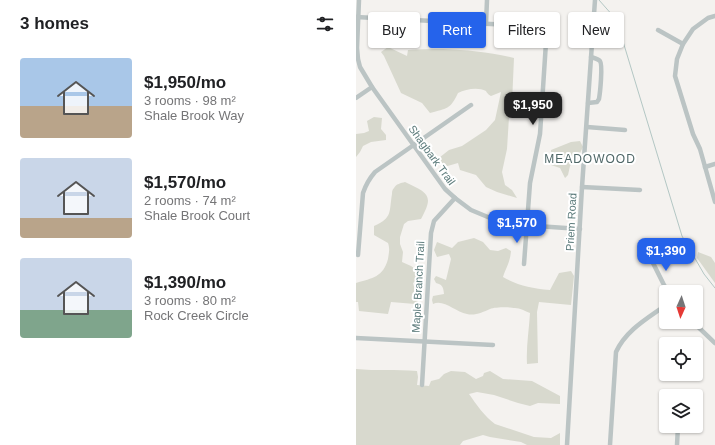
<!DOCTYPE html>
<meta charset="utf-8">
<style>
:root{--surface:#fff;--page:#f6f6f6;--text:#202124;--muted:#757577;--accent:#2563eb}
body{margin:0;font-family:Helvetica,sans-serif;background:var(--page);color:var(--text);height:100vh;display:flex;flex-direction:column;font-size:15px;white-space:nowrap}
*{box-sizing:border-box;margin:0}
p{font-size:13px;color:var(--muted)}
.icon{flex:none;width:22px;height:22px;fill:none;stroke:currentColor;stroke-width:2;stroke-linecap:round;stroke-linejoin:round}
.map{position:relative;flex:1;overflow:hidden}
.side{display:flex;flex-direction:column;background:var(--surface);width:356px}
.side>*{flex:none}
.guide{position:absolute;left:12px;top:12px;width:287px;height:36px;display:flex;gap:8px}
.needle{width:26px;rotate:183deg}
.fabs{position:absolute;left:303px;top:285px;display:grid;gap:8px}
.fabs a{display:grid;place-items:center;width:44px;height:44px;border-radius:4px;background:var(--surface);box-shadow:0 1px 3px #0004;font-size:20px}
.price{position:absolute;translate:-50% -34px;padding:0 9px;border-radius:8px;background:var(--accent);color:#fff;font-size:13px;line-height:26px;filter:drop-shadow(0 1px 2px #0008)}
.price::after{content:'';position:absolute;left:50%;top:24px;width:12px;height:9px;margin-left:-6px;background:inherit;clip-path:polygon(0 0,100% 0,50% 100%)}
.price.on{background:#222;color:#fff}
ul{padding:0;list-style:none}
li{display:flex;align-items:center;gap:12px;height:100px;padding:0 20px}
li span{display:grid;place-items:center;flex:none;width:112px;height:80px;border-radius:4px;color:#555}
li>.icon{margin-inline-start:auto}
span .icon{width:48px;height:48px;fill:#fffc;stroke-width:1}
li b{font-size:17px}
h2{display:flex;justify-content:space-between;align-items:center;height:48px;padding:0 20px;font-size:17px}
.chip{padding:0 14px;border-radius:4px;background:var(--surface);box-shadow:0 1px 3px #0004;font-size:14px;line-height:36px}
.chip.on{background:var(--accent);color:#fff}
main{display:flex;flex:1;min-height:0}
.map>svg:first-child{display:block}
</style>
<main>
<section class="side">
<h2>3 homes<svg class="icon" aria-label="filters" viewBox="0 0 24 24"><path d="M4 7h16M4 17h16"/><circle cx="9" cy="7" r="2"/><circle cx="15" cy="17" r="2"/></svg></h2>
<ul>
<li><span style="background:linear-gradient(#a9c7e8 60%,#b9a48a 0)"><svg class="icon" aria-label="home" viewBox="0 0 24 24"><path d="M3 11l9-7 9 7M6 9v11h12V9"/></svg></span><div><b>$1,950/mo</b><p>3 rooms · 98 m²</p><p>Shale Brook Way</p></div></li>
<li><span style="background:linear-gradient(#c9d6e8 75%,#b9a48a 0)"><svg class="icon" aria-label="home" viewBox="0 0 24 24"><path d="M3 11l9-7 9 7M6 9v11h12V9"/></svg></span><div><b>$1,570/mo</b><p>2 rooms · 74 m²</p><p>Shale Brook Court</p></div></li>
<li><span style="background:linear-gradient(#c9d6e8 65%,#7fa58c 0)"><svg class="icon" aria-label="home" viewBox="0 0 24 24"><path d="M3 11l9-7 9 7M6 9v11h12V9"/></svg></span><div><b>$1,390/mo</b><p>3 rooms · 80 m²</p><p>Rock Creek Circle</p></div></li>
</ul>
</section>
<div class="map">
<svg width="359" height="445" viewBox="0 0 359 445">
<rect width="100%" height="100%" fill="#f4f2ef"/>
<g fill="#d8d9ce">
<path d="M32,47L51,56L52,50C64,49 75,49 87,49C111,50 134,52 158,58L156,103L153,117L151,149L146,172L149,185L156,190L161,198L141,192L130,187L120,175L104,170L102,163L88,167L79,161L93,150L106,146L130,130L139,120L145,92L135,96C134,96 130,92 130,91C122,87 110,89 102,93C94,110 91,108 74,113L66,103L45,93L28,56L25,52Z"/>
<polygon points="18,117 26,118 25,129 30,135 30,140 15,142 7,146 4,152 0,157 0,134 8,133 13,131 11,121"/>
<polygon points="224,141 227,147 223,155 214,166 212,175 209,178 204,168 192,164 195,156 195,150 215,142"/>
<path d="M49,182C71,193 79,194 65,219L52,221L48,224L44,237V244L47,252L46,262L55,266L65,273L64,278L57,283L62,301L59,304L35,302L32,314L3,311L2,302H0V283C17,278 27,277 32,259C33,252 34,249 32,243L18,235V226C37,218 33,211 36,194C36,192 36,190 38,188C40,184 45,183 49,182Z"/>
<path d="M118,238L127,242L134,250L142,251L150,248L155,251C154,263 150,267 147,277C163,286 175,288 194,290L203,273L215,271L218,276L215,305L183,302L181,312L182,363L171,364C170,347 173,330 174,313C169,311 164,308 159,308C154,307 139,307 134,309C127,312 119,316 111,314C99,312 88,299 77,304L76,300L77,296L88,294C87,287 87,285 80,283L78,279L80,276L90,280L95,259L93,254L81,257L78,250L81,242L96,248L102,242Z"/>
<polygon points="342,252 355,257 359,263 359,283 341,258"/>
<path d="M0,369C20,371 40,369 61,371L62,377L61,385L73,386L75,381L83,379L88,374L95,371L109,372L120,379L127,376L128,373L134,371L147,379L176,381L204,396V404L182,403L174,406L162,403L138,395L121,392L113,394C120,404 129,417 139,424L178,437L195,438L204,433V445H171L165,442L134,437L127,435L107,441L104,445H0Z"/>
</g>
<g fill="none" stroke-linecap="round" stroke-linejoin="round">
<polyline stroke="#b3c7c4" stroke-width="1" points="243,0 258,17 262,25 326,236 348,274 359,288"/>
<g stroke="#bbc4c4" stroke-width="4.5">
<polyline points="3,0 1,48 2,59 4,67 16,87 89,189 99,198 115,210 139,220 152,224 224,229"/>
<polyline points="359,16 352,18 337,29 327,44 321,59 319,76 337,134 344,149 359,202"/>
<polyline points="0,17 191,27 184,134 174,183 168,264"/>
<polyline points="130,24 131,0"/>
<polyline points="302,30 327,44"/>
<polyline points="0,98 16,87"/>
<path d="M232,103L241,102L243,99C244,93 247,65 244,61C242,59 238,58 235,57"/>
<polyline points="231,127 269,130"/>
<polyline points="349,167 359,164"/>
<polyline points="226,187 284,190"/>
<path d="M2,255L7,193C10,184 13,179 19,172L115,105"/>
<polyline points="295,259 308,285 313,292"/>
<polyline points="337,322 359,343"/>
<polyline points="0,338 137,345"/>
<polyline points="66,385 75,233 78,221 99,198"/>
<polyline points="211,445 226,187 239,0"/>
<path d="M254,445L260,352C270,330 292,318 310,305"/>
<polyline points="321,445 322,426"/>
</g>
</g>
<g text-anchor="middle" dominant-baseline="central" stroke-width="4" stroke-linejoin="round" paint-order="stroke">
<g font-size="11" fill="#5d7c7c" stroke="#fff">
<text transform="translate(76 155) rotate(54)">Shagbark Trail</text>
<text transform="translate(215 222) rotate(-87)">Priem Road</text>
<text transform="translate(62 287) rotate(-87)">Maple Branch Trail</text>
</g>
<g font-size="12" letter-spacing="1" fill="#4f6767" stroke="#fff">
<text x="234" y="159">MEADOWOOD</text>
</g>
</g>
</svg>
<div class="fabs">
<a><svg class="needle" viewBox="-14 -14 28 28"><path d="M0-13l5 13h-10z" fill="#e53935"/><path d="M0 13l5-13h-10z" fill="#757577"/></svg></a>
<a><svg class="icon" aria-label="locate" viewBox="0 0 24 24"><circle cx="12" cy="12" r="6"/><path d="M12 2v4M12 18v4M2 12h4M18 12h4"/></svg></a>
<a><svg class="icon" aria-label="layers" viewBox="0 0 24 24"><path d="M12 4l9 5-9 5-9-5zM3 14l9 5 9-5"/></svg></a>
</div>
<b class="price on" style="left:177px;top:126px">$1,950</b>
<b class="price" style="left:161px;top:244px">$1,570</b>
<b class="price" style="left:310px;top:272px">$1,390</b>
<div class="guide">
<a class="chip">Buy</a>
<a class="chip on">Rent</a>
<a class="chip">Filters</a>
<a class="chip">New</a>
</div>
</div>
</main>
